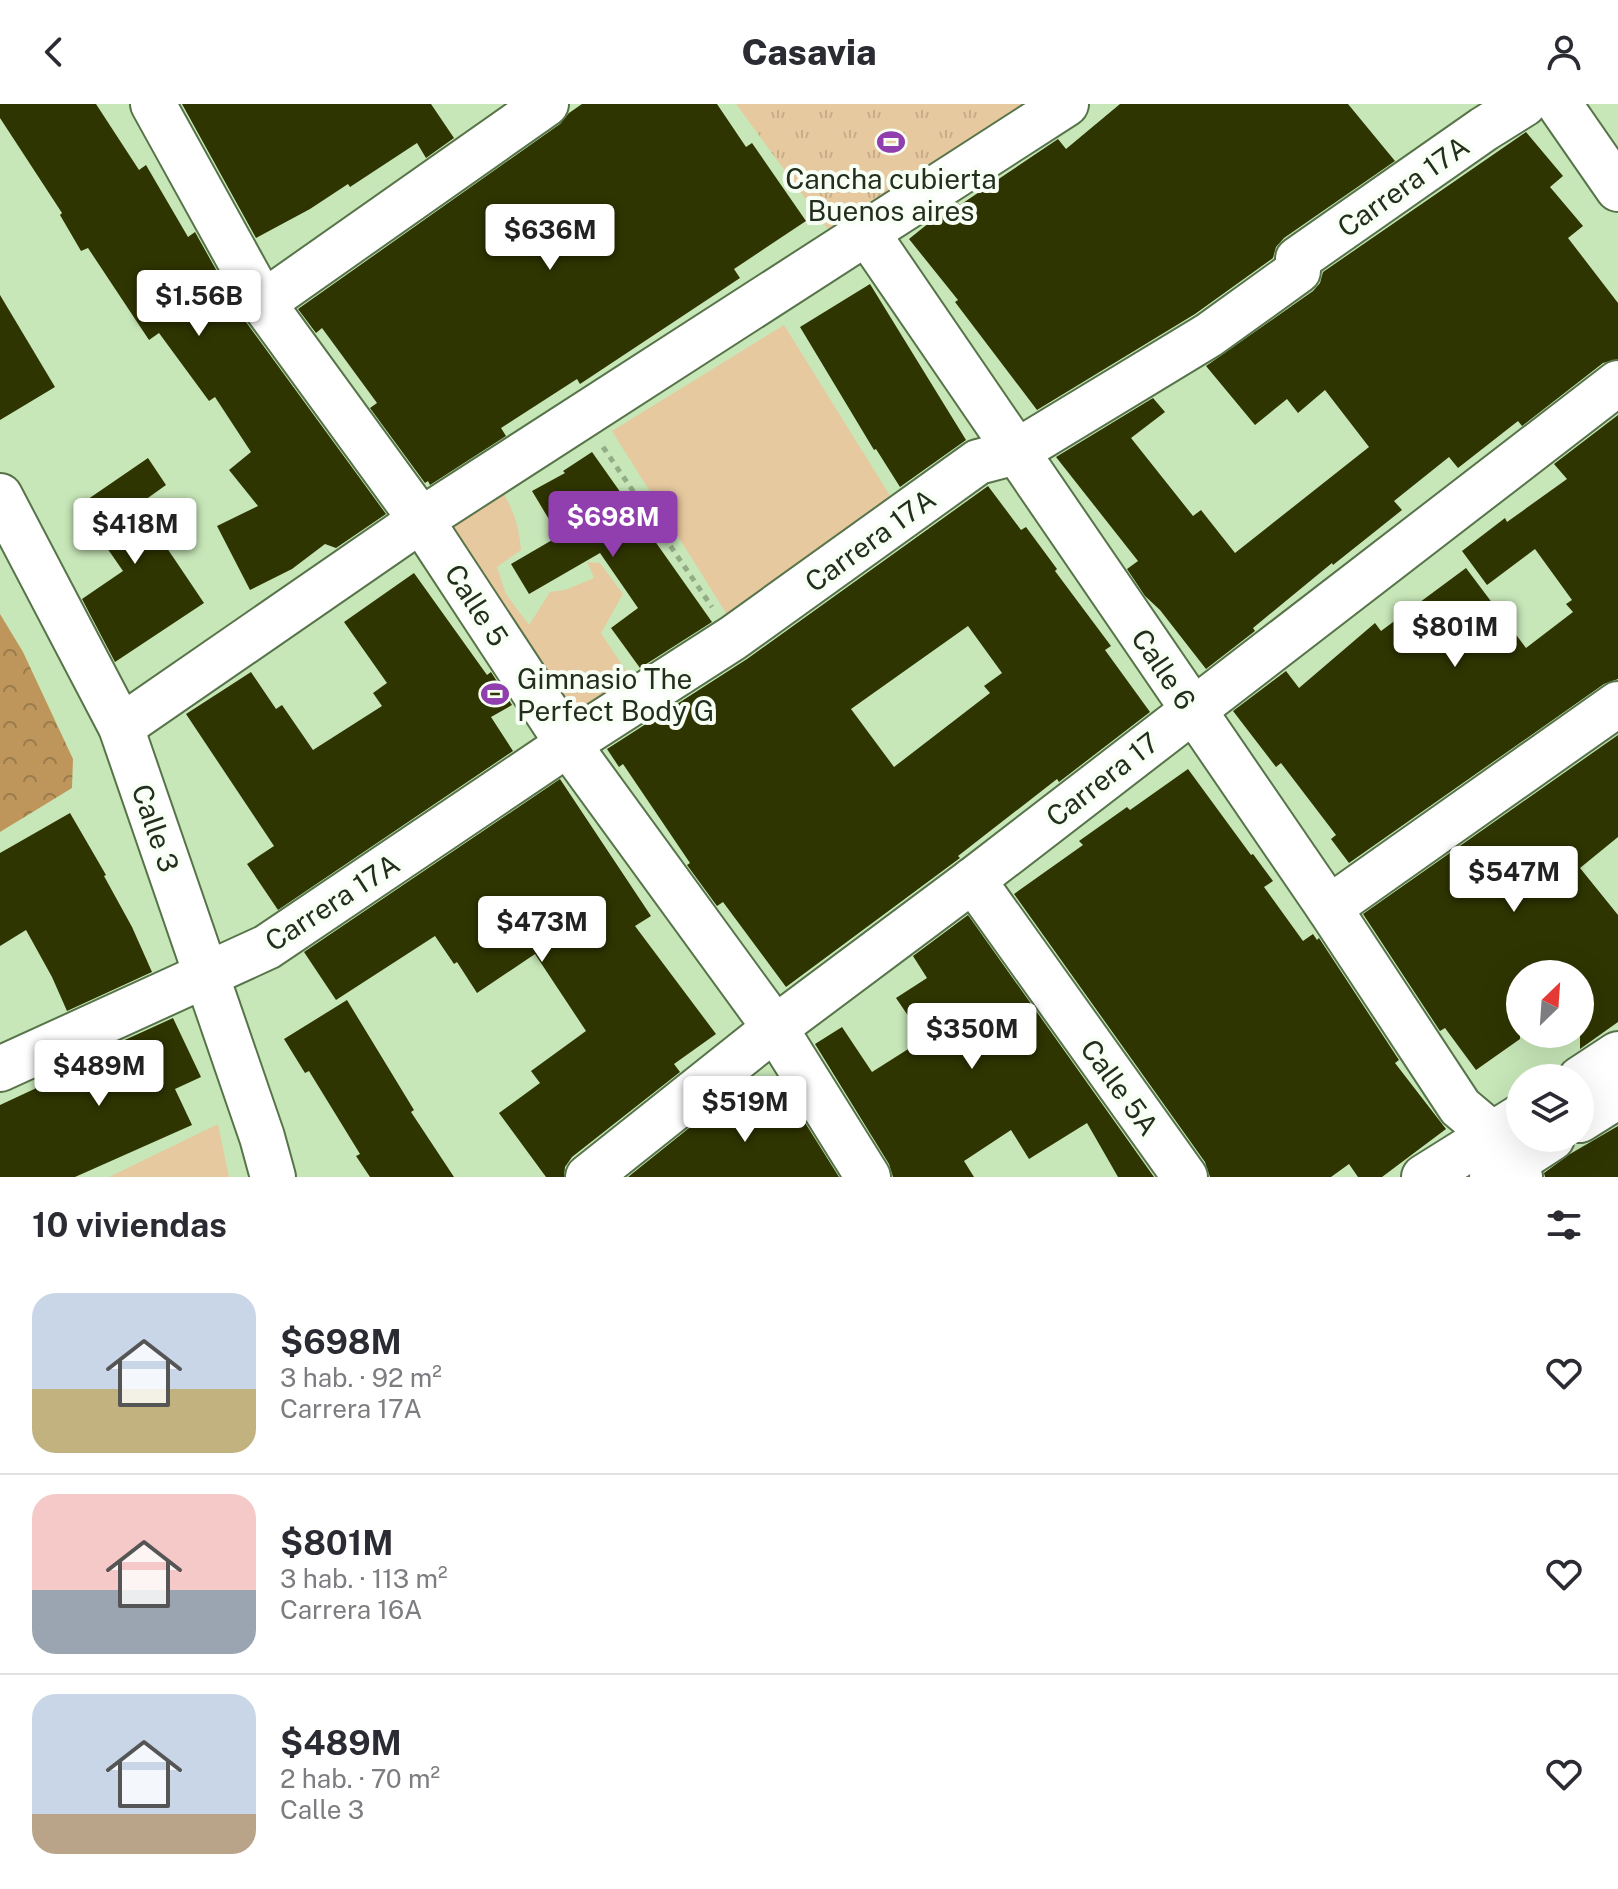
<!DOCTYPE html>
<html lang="es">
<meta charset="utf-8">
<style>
:root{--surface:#fff;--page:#f2f2f3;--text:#2b2b33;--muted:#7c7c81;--line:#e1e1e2;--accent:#913fae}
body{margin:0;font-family:"Public Sans",sans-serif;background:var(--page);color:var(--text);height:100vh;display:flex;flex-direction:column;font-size:30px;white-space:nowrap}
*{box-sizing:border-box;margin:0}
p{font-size:26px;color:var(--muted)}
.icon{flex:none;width:44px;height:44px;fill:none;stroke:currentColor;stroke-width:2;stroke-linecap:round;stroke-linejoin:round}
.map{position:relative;height:1073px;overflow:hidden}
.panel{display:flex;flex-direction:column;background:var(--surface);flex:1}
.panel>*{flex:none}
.needle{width:52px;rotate:25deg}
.tools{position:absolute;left:1506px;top:856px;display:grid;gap:16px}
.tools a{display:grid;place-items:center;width:88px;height:88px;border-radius:50%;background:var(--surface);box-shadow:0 8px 32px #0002;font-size:40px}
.price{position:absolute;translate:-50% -68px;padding:0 18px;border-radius:8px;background:#fff;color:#222;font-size:26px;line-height:52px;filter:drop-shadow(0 2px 4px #0008)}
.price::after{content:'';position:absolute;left:50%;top:48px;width:24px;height:18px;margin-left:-12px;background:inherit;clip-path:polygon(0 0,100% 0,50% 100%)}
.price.current{background:var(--accent);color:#fff}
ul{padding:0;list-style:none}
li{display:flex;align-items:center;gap:24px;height:200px;padding:0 32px}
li+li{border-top:2px solid var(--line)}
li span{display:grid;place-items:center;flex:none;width:224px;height:160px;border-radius:24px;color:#555}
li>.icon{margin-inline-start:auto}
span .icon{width:96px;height:96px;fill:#fffc;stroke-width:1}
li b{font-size:34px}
h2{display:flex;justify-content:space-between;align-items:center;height:96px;padding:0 32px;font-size:34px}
header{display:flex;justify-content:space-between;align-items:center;height:104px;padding:0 32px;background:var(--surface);font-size:36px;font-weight:800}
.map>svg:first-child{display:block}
</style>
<header><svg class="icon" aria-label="back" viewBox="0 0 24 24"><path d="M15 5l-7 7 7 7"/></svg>Casavia<svg class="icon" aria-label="person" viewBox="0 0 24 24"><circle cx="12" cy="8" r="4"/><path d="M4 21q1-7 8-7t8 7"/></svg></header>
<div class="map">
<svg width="1618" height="1073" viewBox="0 0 1618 1073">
<defs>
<pattern id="forest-crowns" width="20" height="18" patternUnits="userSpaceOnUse" patternTransform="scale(2)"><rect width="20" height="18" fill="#be965b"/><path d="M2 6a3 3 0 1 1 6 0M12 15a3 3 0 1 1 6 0" fill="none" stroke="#9a7b4b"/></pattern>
<pattern id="park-tufts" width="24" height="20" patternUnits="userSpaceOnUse" patternTransform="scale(2)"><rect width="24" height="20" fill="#e7c9a0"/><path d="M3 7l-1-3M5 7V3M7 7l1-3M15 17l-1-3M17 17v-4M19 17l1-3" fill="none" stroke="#c6ad89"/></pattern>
</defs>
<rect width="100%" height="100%" fill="#c7e7b8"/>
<g fill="#e7c9a0">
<polygon points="784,221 907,419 736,525 612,327"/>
<path d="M498,381C512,401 519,421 521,446L497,463L506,490L529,521L550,488L565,486L594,474L587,458L600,459L623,490L601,529L638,585L573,627L437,421Z"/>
<polygon points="218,1020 229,1073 109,1073"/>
</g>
<polygon fill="url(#forest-crowns)" points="0,510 23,548 73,655 72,684 0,728"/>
<polygon fill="url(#park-tufts)" points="736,0 1033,0 840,142"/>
<g fill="#2f3500" fill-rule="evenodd">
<polygon points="0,0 96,0 139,66 146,61 188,133 195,128 243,214 386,410 336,444 325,440 292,465 250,486 217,422 258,402 229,366 251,348 215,293 209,297 159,229 149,236 88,144 81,147 60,111 62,109 0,14"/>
<polygon points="182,0 431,0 454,34 426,54 417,39 350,83 348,80 310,105 256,134"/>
<polygon points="582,0 717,0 746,43 752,39 806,117 734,165 740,174 580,280 577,275 501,324 506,332 430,381 428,377 425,379 370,304 377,299 322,224 316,229 298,205 560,20 569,9"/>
<polygon points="1120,0 1348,0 1395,57 1284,134 1276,143 1273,154 1195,210 1037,306 955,198 958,196 909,135 935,114 958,99 960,101 1058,35 1066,45"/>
<polygon points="1526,28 1563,72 1550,83 1583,122 1568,134 1618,199 1618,255 1603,259 1522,322 1518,317 1458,364 1449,353 1394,397 1402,406 1333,461 1332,459 1253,524 1255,527 1206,565 1160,506 1145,492 1127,465 1138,457 1056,353 1153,294 1165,308 1131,334 1193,412 1201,406 1235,449 1369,343 1325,286 1298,309 1287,295 1255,321 1206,262 1313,187 1320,179 1323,168"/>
<polygon points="870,180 966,336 900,383 876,345 874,346 800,223"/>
<polygon points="0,191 55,283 0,316"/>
<polygon points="1618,311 1618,575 1604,580 1349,759 1331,735 1336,731 1281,659 1276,663 1233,607 1286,567 1299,584 1375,519 1381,527 1466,464 1526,544 1573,508 1566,500 1572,496 1535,445 1487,481 1462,447 1505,414 1507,418 1567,375 1554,360"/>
<polygon points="592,348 712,518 640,564 611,524 638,504 600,449 529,490 511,460 559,432 532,387 565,369 563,367"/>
<polygon points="148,354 166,381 138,401 204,499 115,558 82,495 123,467 78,402"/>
<path d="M988,382L1021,426L1026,423L1057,465L1055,467L1111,542L1105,546L1150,608L1059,678L1057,675L958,752L960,754L786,883L723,798L717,802L687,761L690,759L623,660L619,663L607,645L747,555ZM968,522L1002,569L984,582L990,589L894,663L851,605Z"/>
<polygon points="414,469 487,571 491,568 512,601 491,613 513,647 278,806 247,760 274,742 186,610 251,568 276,605 282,601 313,646 382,602 373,589 387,579 344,518"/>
<polygon points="1618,631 1618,733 1580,764 1618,811 1618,918 1580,945 1580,870 1520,870 1520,935 1476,966 1445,924 1440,927 1363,810"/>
<polygon points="1188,665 1251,751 1253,750 1273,777 1264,783 1303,837 1313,830 1317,836 1319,834 1399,956 1395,959 1446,1025 1382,1073 1358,1073 1349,1060 1331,1073 1210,1073 1205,1058 1014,790 1083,741 1079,737 1127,703 1130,706"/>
<polygon points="560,675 651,812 635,822 716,930 674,960 680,968 572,1053 565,1063 564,1073 546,1073 499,1009 540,979 531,967 586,927 535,850 477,889 457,858 454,860 435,832 336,896 304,848"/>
<polygon points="70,709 106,771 104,772 132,823 152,868 67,907 52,873 26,826 0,842 0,749"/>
<polygon points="968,811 1154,1073 1118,1073 1087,1019 1029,1055 1011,1026 964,1057 974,1073 893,1073 889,1060 815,940 842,923 872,968 924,935 896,894 927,874 913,852"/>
<polygon points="347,896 414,1006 411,1008 454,1073 370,1073 356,1052 360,1050 309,967 305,969 284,935"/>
<polygon points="173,914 201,973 175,985 192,1021 75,1073 0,1073 0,1001 75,966 72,960"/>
<polygon points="777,974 839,1073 628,1073 709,1008 715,1017"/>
<polygon points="1618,1022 1618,1073 1545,1073 1544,1069 1570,1050"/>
</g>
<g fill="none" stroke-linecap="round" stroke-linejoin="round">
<g stroke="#577349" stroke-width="48">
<g id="minor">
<polyline points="153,0 263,199 421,416 568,640 775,924 868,1073"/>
<polyline points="1559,0 1618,85"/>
<polyline points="867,129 1329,804 1460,1003 1492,1030 1520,1073"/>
<polyline points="263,199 546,0"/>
<polyline points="0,392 121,623 262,1033 273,1073"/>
<polyline points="121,623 421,416 1066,0"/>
<polyline points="973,776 1185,1073"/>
<polyline points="1329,804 1618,600"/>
<polyline points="0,965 267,843 568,640 733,534 978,358 1016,348 1209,231 1298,167 1298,155 1484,25 1524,0"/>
<polyline points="1580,975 1618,950"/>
<polyline points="1580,1016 1618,992"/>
<polyline points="588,1073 775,924 973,776 1618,279"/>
<polyline points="1424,1073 1520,1013"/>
<polyline points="1492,1073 1552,1034"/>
</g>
</g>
<polyline stroke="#92ac86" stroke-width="5" stroke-dasharray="6 6" stroke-linecap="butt" points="603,343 712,503"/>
<use href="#minor" stroke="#fff" stroke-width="44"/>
</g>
<defs>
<g id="stadium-bare" transform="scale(2.16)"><path d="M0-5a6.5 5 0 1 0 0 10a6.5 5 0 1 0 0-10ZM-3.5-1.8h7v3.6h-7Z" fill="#913fae" stroke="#f8fff5" stroke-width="2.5" paint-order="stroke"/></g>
</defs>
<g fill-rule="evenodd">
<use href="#stadium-bare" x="891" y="38"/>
<use href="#stadium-bare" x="495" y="590"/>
</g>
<g text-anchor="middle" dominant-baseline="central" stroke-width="8" stroke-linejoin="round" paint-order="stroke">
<g font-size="28" fill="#232f1d" stroke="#f8fff5">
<text x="891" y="74">Cancha cubierta<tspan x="891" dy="32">Buenos aires</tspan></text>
<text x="517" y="574" text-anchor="start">Gimnasio The<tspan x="517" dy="32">Perfect Body G</tspan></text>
</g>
<g font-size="28" fill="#232f1d" stroke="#f8fff5">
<text transform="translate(1403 82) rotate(-35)">Carrera 17A</text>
<text transform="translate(870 436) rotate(-36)">Carrera 17A</text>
<text transform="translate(477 501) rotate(57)">Calle 5</text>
<text transform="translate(1164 565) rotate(56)">Calle 6</text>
<text transform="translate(1102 675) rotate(-38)">Carrera 17</text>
<text transform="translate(156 724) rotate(71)">Calle 3</text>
<text transform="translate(332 798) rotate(-33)">Carrera 17A</text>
<text transform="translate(1120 983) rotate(54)">Calle 5A</text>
</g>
</g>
</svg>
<div class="tools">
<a><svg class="needle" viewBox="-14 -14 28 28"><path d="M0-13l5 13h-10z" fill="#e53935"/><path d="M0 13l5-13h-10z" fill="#7c7c81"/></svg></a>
<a><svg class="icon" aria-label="layers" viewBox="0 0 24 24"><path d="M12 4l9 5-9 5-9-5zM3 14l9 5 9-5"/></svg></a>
</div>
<b class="price" style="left:550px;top:168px">$636M</b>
<b class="price" style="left:199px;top:234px">$1.56B</b>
<b class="price current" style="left:613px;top:455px">$698M</b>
<b class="price" style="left:135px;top:462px">$418M</b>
<b class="price" style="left:1455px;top:565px">$801M</b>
<b class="price" style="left:1514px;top:810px">$547M</b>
<b class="price" style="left:542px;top:860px">$473M</b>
<b class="price" style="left:972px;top:967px">$350M</b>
<b class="price" style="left:99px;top:1004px">$489M</b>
<b class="price" style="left:745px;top:1040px">$519M</b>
</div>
<section class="panel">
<h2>10 viviendas<svg class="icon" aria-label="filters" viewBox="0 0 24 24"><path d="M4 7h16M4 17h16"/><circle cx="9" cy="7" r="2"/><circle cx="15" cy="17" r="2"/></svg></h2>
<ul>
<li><span style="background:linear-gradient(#c9d6e8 60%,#c2b280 0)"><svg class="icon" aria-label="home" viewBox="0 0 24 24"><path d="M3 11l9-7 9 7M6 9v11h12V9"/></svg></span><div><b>$698M</b><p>3 hab. · 92 m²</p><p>Carrera 17A</p></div><svg class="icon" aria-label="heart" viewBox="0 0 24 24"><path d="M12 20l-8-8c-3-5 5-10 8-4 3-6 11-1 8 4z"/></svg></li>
<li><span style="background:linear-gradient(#f6c9c9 60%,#9aa5b1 0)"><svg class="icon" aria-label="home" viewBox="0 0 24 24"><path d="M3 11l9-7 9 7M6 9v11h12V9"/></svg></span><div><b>$801M</b><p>3 hab. · 113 m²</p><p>Carrera 16A</p></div><svg class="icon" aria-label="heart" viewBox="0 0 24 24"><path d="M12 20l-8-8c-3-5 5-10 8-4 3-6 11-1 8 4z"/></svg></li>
<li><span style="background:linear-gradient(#c9d6e8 75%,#b9a48a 0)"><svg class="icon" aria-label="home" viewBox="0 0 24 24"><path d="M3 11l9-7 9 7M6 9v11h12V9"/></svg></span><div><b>$489M</b><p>2 hab. · 70 m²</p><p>Calle 3</p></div><svg class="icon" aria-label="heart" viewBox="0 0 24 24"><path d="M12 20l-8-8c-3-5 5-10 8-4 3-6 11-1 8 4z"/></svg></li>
</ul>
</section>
